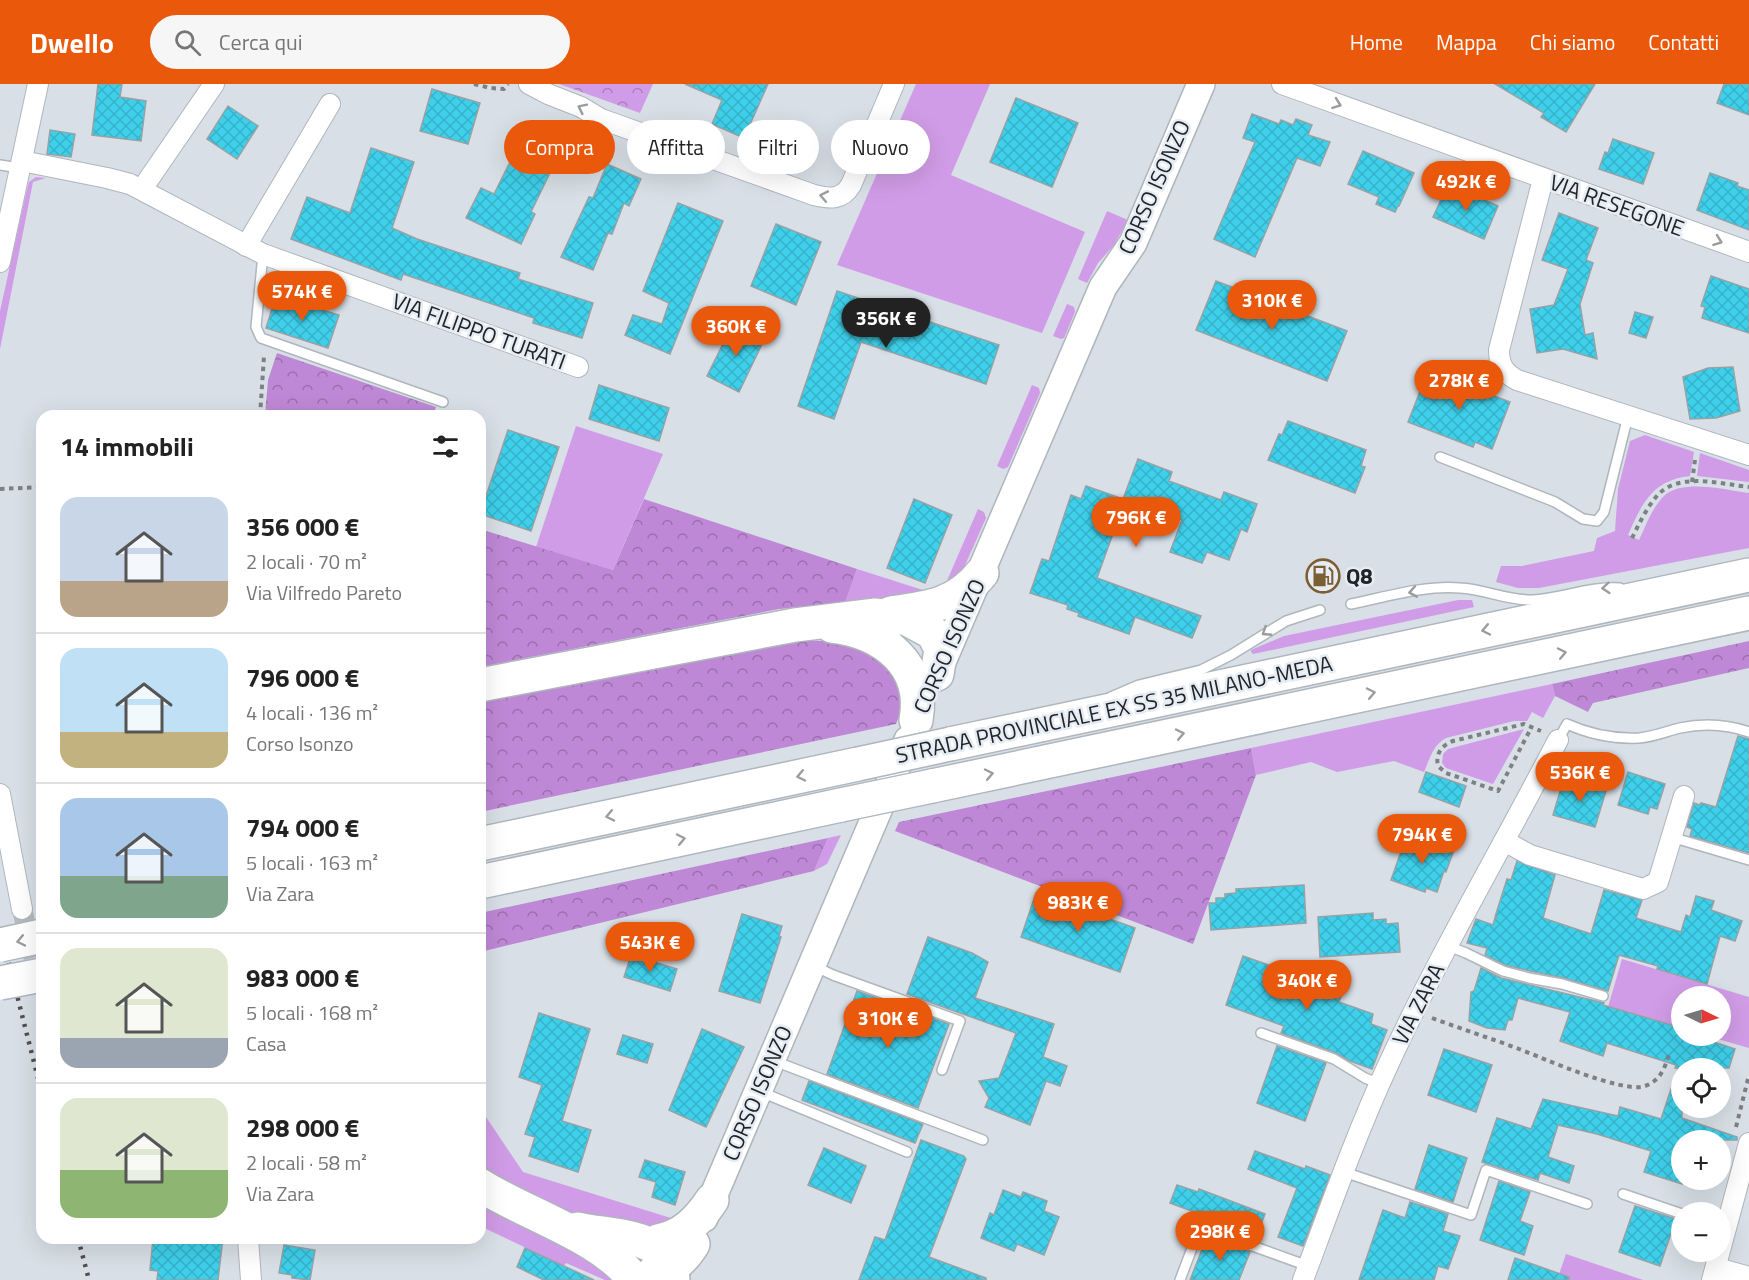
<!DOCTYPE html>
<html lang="it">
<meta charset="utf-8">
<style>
:root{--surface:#fff;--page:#f6f6f6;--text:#222;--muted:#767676;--line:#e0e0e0;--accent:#ea580c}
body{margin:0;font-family:"Titillium Web",sans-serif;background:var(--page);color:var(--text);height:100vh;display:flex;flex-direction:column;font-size:22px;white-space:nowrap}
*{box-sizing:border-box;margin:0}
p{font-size:20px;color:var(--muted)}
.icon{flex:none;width:33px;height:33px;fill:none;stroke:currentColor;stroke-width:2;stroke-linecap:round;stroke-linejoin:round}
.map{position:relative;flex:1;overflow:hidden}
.drawer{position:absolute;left:36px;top:326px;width:450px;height:834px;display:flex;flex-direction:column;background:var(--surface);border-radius:18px;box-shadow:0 6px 24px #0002}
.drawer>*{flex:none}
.hud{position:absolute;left:504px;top:36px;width:570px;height:54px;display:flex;gap:12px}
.needle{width:39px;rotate:95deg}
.fabs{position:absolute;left:1671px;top:902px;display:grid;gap:12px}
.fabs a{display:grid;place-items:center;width:60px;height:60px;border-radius:50%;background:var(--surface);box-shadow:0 6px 24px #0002;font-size:30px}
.price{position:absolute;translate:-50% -51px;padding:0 14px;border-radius:21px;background:var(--accent);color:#fff;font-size:20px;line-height:39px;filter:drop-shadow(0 2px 3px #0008)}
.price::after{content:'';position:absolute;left:50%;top:36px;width:18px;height:14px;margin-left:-9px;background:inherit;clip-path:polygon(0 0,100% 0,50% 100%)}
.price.on{background:#222;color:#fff}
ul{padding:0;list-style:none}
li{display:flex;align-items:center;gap:18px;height:150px;padding:0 24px}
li+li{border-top:2px solid var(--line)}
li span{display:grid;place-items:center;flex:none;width:168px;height:120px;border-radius:18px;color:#555}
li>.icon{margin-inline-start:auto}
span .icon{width:72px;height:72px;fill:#fffc;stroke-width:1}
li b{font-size:26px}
h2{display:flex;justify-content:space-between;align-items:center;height:72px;padding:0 24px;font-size:26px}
.tag{padding:0 21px;border-radius:27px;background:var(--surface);box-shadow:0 6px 24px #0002;font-size:21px;line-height:54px}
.tag.on{background:var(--accent);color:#fff}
header{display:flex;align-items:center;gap:36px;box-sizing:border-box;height:84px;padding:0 30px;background:var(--accent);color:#fff}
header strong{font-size:28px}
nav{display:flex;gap:33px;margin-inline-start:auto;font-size:21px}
.search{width:420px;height:54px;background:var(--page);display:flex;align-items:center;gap:15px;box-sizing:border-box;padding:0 21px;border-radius:33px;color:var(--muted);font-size:22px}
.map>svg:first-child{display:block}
</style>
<header>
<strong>Dwello</strong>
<div class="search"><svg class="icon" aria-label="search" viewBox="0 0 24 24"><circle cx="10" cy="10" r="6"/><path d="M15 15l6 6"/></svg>Cerca qui</div>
<nav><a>Home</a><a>Mappa</a><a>Chi siamo</a><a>Contatti</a></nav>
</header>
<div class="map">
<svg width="1749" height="1196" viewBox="0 0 1749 1196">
<defs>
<pattern id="forest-crowns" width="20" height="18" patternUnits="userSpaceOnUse" patternTransform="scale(1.5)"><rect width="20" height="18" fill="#bf88d6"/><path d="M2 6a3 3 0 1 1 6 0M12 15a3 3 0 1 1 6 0" fill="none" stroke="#9b6fad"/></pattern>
<pattern id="park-crowns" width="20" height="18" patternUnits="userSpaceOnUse" patternTransform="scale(1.5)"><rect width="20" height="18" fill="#d19ce7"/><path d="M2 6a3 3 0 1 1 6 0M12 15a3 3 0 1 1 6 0" fill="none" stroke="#a97fbb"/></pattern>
<pattern id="building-cross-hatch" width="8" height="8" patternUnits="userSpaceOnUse" patternTransform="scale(1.5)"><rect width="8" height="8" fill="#3ed0eb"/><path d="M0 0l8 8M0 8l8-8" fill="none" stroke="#36b2c9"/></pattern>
</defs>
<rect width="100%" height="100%" fill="#d8dfe6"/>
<g fill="#d19ce7">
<polygon points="916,0 990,0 951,91 1085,148 1042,249 837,181"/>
<polygon points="36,93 46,94 33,98 0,265 0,227 27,105 29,98"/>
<polygon points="1107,127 1128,136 1114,161 1098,179 1087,199 1078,195"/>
<polygon points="1067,220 1074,223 1075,228 1064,254 1061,255 1053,252"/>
<polygon points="1032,301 1039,304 1040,309 1008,383 1003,385 997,382"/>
<polygon points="576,342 663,370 613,486 536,463"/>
<path d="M1645,351L1694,368L1690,392C1653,396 1642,419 1628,451L1639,456C1646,441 1653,422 1665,411C1684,395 1726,406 1749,409V464L1539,504H1518L1496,498L1501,482H1522L1594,467L1597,454L1615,447L1618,405L1630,357Z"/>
<polygon points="1700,369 1749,386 1749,398 1697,392"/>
<polygon points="978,425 984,428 986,434 962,488 943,506"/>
<polygon points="857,485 926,507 913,513 845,519"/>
<polygon points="1458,516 1472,516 1474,523 1253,570 1251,568 1251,566 1284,552"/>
<path d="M1552,600L1555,612L1543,634L1532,628L1527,637H1514L1446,654C1433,661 1430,674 1424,688L1394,677L1337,688L1311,678L1256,691L1251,664Z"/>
<polygon points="1524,645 1493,700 1446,684 1442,679 1443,670 1448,665"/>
<polygon points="841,751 827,780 814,787 828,754"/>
<polygon points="1622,875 1749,913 1749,964 1704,951 1720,951 1720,912 1682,912 1681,944 1608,923"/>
<polygon points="482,1027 523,1088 674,1135 655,1147 594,1136 561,1125 488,1089 480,1083 480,1062 485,1042"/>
<polygon points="487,1123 517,1140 591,1175 623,1196 605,1196 566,1179 564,1182 480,1142 480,1137"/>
<polygon points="1566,1170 1643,1196 1557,1196"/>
</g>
<g fill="url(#forest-crowns)">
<polygon points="277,269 436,323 433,331 265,331 268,296"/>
<polygon points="644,415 857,485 845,519 779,525 480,583 480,445 613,486"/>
<polygon points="801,556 847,558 888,580 900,603 902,624 896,640 480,728 480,617"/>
<polygon points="1749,557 1749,584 1593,619 1588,628 1555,612 1552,600"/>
<polygon points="1251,664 1256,691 1193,860 895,747 899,738"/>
<polygon points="828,754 814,787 480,868 480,829"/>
</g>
<polygon fill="url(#park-crowns)" points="559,0 653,0 640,29"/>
<g fill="url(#building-cross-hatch)" stroke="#97a2a4" stroke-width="1.5">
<polygon points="98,0 122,0 120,13 146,17 141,57 92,51"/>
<polygon points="685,0 768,0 744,54 712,40 722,16"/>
<polygon points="1495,0 1595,0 1566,48 1541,33 1544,29"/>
<polygon points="1724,0 1749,0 1749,31 1717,19"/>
<polygon points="432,5 480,19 468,60 420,47"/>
<polygon points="1016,14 1078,39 1052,103 990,78"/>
<polygon points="228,22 258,42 237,75 207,55"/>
<polygon points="1252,30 1279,40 1281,36 1293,41 1296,35 1312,41 1308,51 1330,58 1320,82 1297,74 1255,173 1214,155 1255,58 1243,54"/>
<polygon points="527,44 563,62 531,128 535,130 521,160 466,134 481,104 494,110"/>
<polygon points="50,46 75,50 71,73 47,70"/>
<polygon points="1613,55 1654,69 1643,100 1599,85 1605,68 1608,69"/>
<polygon points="371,64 414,78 392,144 417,155 520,189 518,195 593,219 582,254 533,239 534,234 403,190 401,196 291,155 307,113 350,129"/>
<polygon points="1363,67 1414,89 1399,122 1398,122 1395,128 1376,120 1379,113 1348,100"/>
<polygon points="607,80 641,95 629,122 624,119 612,150 608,149 593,186 561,173 589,113 593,114"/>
<polygon points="1710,89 1738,99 1737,102 1749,106 1749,146 1697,126"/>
<polygon points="1448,100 1498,122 1484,155 1433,133"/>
<polygon points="678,119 723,137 670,270 625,251 633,231 662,240 669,219 643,207"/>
<polygon points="1559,129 1598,144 1586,176 1593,179 1580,220 1585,251 1593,249 1597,275 1563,265 1537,269 1530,225 1554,221 1568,185 1542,176"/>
<polygon points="776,140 821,158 796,221 751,202"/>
<polygon points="1711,192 1749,205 1749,249 1702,234 1705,223 1701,222"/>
<polygon points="1216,197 1347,247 1327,297 1196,246"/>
<polygon points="837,207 999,261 986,300 861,258 834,335 798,322"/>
<polygon points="276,212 339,231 328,264 266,244"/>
<polygon points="1635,228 1653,233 1646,254 1629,249"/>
<polygon points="734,238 765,254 739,308 707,292"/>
<polygon points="1733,283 1740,327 1716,334 1690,335 1683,293 1708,284"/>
<polygon points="1428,287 1510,318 1492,365 1475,358 1473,363 1408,338"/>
<polygon points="599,301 669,324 659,357 589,335"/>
<polygon points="1288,337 1366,366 1361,382 1365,383 1355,409 1268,376 1279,350 1282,351"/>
<polygon points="508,346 559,363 531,447 480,430"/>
<polygon points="1138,375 1172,388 1169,397 1221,416 1224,408 1257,420 1247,448 1241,445 1229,476 1207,468 1202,479 1170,468 1182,436 1150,424 1149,428 1124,419 1097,494 1201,532 1192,554 1135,533 1129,550 1078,532 1079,529 1067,525 1068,521 1030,509 1042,475 1049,477 1071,411 1081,415 1086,402 1123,415"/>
<polygon points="914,415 952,431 925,499 887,484"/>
<polygon points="1738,652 1749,655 1749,769 1690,752 1692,745 1687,743 1694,719 1700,721 1701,719 1716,723"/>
<polygon points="1426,688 1466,702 1459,723 1419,708"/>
<polygon points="1628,688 1665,700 1657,725 1650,723 1648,730 1618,721"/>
<polygon points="1566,696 1606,707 1595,743 1553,731 1561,704 1563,705"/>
<polygon points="1423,755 1454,766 1446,788 1444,787 1437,808 1426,804 1425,808 1391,796 1404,759"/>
<polygon points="1517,777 1555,791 1543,834 1591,850 1604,806 1642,816 1636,834 1681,848 1686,831 1690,833 1696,812 1714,817 1711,826 1742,837 1735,857 1720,852 1707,900 1657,885 1658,882 1619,871 1608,907 1564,894 1530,887 1505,881 1485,871 1487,864 1467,859 1476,835 1493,841 1495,834 1498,834 1495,833 1507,795 1511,796"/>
<polygon points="1304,801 1306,839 1211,846 1209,819 1216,819 1216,814 1225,814 1225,810 1236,809 1236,805"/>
<polygon points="1036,809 1135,844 1120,888 1021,853"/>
<polygon points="1373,829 1373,836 1386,835 1386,840 1398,839 1400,868 1320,873 1318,833"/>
<polygon points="742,830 782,842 779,852 781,853 760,919 719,907"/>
<polygon points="928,853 972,869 988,878 975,914 1054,940 1043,973 1067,982 1060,1002 1046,997 1030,1041 985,1023 989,1014 979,997 999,994 1016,949 907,910"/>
<polygon points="631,871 677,885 670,907 624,893"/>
<polygon points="1243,872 1343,907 1339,918 1373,930 1371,940 1387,946 1372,985 1350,977 1336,969 1281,949 1284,942 1226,921"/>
<polygon points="1481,884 1501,894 1604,919 1603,921 1682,944 1682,951 1693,951 1735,965 1729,984 1678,984 1682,985 1682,1034 1737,1053 1737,1056 1682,1056 1682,1100 1644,1088 1651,1067 1597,1050 1558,1041 1548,1073 1574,1082 1569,1099 1540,1089 1538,1096 1482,1078 1497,1034 1531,1045 1543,1015 1618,1032 1620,1023 1661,1035 1678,984 1675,984 1676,981 1607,959 1603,972 1560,957 1570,928 1518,914 1512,936 1508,936 1505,946 1487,944 1469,937 1471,908 1474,907"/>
<polygon points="857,907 949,940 918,1024 827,990"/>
<polygon points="539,929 590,945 562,1037 591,1046 578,1088 529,1072 535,1053 525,1050 542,1001 519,993"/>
<polygon points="702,945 744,963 706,1043 669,1026"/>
<polygon points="623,951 653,960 647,979 617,970"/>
<polygon points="1277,962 1326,979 1305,1037 1257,1019"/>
<polygon points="1444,965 1492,981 1476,1028 1428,1011"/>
<polygon points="809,997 923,1040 915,1059 802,1016"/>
<polygon points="921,1056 964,1072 966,1075 929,1173 986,1194 986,1196 859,1196 875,1153 885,1156"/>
<polygon points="1429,1061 1467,1074 1453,1118 1415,1105"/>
<polygon points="824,1064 866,1082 851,1119 808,1101"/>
<polygon points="1255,1067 1305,1085 1306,1082 1330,1091 1303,1162 1278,1153 1297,1104 1248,1085"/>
<polygon points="645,1076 685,1088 675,1121 652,1113 656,1098 639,1093"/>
<polygon points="1499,1097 1530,1108 1520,1137 1533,1142 1524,1171 1480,1156"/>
<polygon points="1177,1101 1198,1108 1199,1105 1265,1130 1255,1156 1211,1140 1213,1135 1170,1119"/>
<polygon points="1003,1106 1021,1113 1023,1108 1047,1117 1044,1127 1059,1133 1044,1171 1017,1160 1014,1167 981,1154 990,1129 994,1131"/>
<polygon points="1410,1118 1448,1130 1443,1147 1460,1152 1448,1185 1438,1182 1434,1196 1359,1196 1383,1126 1405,1134"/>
<polygon points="1635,1122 1676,1135 1660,1182 1619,1168"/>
<polygon points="1207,1153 1250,1168 1239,1196 1190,1196"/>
<polygon points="153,1154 223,1154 218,1196 157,1196 158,1187 150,1186"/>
<polygon points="284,1161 315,1166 310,1196 292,1194 292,1191 279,1189"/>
<polygon points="525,1164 594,1196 544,1196 517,1183"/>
<polygon points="1515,1174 1569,1193 1569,1196 1508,1196"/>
</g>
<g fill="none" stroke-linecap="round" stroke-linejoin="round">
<polyline stroke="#b3bac0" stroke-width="20" stroke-dasharray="20 10" stroke-linecap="butt" points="22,825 40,901"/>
<g stroke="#afb6bc" stroke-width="12">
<g id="lane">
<polyline points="0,81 20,84"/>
<polyline points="263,170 256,243 261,254 443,318"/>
<polyline points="1440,373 1555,418 1583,435 1597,437 1604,428 1628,332"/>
<path d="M1351,520C1386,513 1424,501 1460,504C1485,505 1508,517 1533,516C1562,514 1591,502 1620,504"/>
<polyline points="1111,613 1139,601 1201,586 1231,571 1286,537 1320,526"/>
<path d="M1558,656L1567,640C1589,650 1614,655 1639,654C1653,653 1667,647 1680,644C1704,639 1726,640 1749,648"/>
<polyline points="1671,753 1749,776"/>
<polyline points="1448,862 1466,869 1503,887 1529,894 1562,900 1603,912"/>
<polyline points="814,882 833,891 960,937 942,986"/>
<polyline points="1261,949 1334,975 1365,994 1380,1000"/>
<polyline points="774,977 983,1056"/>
<polyline points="761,1008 907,1068"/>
<polyline points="1344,1088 1471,1131 1486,1086 1587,1120"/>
<polyline points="1623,1110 1682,1130"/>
<polyline points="1180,1196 1200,1143 1308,1182"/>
</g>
</g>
<g stroke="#afb6bc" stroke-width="22">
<g id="street">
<path d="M529,0L548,10L581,23L601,35L814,111C830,115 842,116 851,101L894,0"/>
<polyline points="1282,0 1749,168"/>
<polyline points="22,77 107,94 130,100 263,170 578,283"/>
<path d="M1543,95L1499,266C1499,281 1504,289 1517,296L1749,371"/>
<polyline points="142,105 214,0"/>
<polyline points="246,162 330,20"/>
<polyline points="0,178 38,0"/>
<polyline points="0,710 22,825"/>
<polyline points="1504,757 1530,771 1643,805 1658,798 1684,712"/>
<polyline points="248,1154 251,1196"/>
<polyline points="1717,1184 1749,1193"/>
<path d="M1303,1196C1330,1124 1356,1050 1389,979C1440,869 1502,764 1558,656"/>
<polyline points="1712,1196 1749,1059"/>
</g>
</g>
<g stroke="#afb6bc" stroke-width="30">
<g id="secondary">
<polyline points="939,585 1103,203 1133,159 1201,0"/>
<polyline points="704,1134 908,656"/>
</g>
</g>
<g stroke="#afb6bc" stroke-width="36">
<g id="highway">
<path d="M891,529C929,524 956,521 982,489"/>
<path d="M832,542C883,548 926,581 916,636"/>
<polyline points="480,601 795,541 876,531 907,535 933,549 941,565 937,590"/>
<polyline points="950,660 1749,491"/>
<polyline points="932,702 1749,529"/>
<polyline points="480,760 858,680"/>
<polyline points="480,798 841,721"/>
<path d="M480,1101C525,1130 603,1153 634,1196"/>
<path d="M578,1145C613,1153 670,1149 673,1196"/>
<path d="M658,1157C683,1152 698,1137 712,1116"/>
<path d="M654,1188C673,1185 683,1176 693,1160"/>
</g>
</g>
<g stroke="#7c8185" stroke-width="4" stroke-dasharray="4.5 4.5" stroke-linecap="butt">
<polyline points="474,0 490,4 504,5 508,0"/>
<polyline points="260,332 264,272"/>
<polyline points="1692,398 1695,376"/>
<polyline points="0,405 42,403"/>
<path d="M1632,454C1639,440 1646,425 1656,413C1677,387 1720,400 1749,403"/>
<path d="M1529,648L1498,707L1446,689L1438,682C1435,670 1442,661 1453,657L1524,640L1541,647"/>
<path d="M1432,934C1461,945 1490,954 1519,965C1543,974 1623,1010 1645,1002C1660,997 1665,984 1669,970"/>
<polyline points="1736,1043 1749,991"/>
</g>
<use href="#lane" stroke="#fff" stroke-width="9"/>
<use href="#street" stroke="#fff" stroke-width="20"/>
<use href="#secondary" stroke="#fff" stroke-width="27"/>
<use href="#highway" stroke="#fff" stroke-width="33"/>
<g stroke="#4c5054" stroke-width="4.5" stroke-dasharray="3 6" stroke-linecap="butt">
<polyline points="0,844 42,1010"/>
<polyline points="78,1154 89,1196"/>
</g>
<g stroke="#afb6bc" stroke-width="36" stroke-linecap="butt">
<g id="highway-bridge">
<polyline points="858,680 950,660"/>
<polyline points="841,721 932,702"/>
<polyline points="0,861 42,852"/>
<polyline points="0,899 42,891"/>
</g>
</g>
<use href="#highway-bridge" stroke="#fff" stroke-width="33"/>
</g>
<defs><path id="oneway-chevron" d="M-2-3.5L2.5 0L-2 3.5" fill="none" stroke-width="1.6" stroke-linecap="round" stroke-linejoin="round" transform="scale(1.5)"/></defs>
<g stroke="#9b9c9d">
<use href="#oneway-chevron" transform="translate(1337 20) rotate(20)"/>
<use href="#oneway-chevron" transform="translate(582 24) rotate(-154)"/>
<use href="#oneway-chevron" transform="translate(824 112) rotate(-169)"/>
<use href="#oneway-chevron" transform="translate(1718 157) rotate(20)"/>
<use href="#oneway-chevron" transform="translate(1606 504) rotate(175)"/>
<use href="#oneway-chevron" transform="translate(1413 508) rotate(170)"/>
<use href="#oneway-chevron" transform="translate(1486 546) rotate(168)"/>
<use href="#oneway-chevron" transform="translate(1266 548) rotate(147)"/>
<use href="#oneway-chevron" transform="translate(1562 569) rotate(-12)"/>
<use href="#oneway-chevron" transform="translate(1371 609) rotate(-12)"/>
<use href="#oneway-chevron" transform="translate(1180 650) rotate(-12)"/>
<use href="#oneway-chevron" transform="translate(989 690) rotate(-12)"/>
<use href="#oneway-chevron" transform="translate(801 692) rotate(168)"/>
<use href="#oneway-chevron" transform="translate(610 732) rotate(168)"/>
<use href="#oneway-chevron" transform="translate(681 755) rotate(-12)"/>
<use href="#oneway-chevron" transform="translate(21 857) rotate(168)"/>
</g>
<defs>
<g id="fuel-ring" transform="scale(1.725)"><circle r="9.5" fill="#e5ecf4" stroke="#7b5e31" stroke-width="1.5"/><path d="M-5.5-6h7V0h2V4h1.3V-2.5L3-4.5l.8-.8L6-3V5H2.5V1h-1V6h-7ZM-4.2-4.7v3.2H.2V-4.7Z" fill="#7b5e31"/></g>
</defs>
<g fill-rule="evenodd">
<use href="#fuel-ring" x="1323" y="492"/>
</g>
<g text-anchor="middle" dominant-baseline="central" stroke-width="5" stroke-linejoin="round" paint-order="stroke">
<g font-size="22" fill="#212426" stroke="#e5ecf4">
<text transform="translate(1154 103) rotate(-66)">CORSO ISONZO</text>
<text transform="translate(1617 121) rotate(20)">VIA RESEGONE</text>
<text transform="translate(479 247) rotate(20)">VIA FILIPPO TURATI</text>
<text transform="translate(949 562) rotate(-66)">CORSO ISONZO</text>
<text transform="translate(1114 625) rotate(-12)">STRADA PROVINCIALE EX SS 35 MILANO-MEDA</text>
<text transform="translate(1418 920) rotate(-63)">VIA ZARA</text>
<text transform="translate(757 1009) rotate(-67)">CORSO ISONZO</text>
</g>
<g font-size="22" font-weight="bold" fill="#212426" stroke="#e5ecf4" text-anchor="start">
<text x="1346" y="492">Q8</text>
</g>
</g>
</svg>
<div class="fabs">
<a><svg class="needle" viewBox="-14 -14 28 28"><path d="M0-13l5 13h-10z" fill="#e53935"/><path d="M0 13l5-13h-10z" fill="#767676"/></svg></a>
<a><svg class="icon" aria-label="locate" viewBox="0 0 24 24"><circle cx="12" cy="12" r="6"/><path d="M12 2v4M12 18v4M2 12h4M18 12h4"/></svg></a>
<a>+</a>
<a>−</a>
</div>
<b class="price" style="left:1466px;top:128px">492K €</b>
<b class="price" style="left:302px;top:238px">574K €</b>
<b class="price" style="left:1272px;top:247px">310K €</b>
<b class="price on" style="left:886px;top:265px">356K €</b>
<b class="price" style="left:736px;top:273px">360K €</b>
<b class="price" style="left:1459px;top:327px">278K €</b>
<b class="price" style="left:1136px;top:464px">796K €</b>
<b class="price" style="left:1580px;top:719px">536K €</b>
<b class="price" style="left:1422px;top:781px">794K €</b>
<b class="price" style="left:1078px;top:849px">983K €</b>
<b class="price" style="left:650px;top:889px">543K €</b>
<b class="price" style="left:1307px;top:927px">340K €</b>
<b class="price" style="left:888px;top:965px">310K €</b>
<b class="price" style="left:1220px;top:1178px">298K €</b>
<div class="hud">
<a class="tag on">Compra</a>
<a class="tag">Affitta</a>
<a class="tag">Filtri</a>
<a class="tag">Nuovo</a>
</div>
<section class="drawer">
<h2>14 immobili<svg class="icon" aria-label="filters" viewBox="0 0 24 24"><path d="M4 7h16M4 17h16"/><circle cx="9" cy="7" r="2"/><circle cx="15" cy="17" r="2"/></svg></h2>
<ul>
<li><span style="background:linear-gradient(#c9d6e8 70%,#b9a48a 0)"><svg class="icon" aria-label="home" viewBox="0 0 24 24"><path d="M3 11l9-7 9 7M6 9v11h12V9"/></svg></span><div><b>356 000 €</b><p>2 locali · 70 m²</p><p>Via Vilfredo Pareto</p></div></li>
<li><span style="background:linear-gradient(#bfe0f5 70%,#c2b280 0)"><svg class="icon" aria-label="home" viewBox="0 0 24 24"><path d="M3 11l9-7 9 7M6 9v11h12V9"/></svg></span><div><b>796 000 €</b><p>4 locali · 136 m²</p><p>Corso Isonzo</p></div></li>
<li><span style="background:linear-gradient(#a9c7e8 65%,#7fa58c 0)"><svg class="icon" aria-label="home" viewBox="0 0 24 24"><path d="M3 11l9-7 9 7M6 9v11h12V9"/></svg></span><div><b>794 000 €</b><p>5 locali · 163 m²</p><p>Via Zara</p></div></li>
<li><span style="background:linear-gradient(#dfe7d0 75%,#9aa5b1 0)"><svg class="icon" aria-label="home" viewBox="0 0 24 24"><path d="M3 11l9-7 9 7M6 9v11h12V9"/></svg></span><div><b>983 000 €</b><p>5 locali · 168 m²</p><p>Casa</p></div></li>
<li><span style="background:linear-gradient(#dfe7d0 60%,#8fb573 0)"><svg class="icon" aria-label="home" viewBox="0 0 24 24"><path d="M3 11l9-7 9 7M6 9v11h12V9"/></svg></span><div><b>298 000 €</b><p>2 locali · 58 m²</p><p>Via Zara</p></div></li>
</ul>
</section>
</div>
